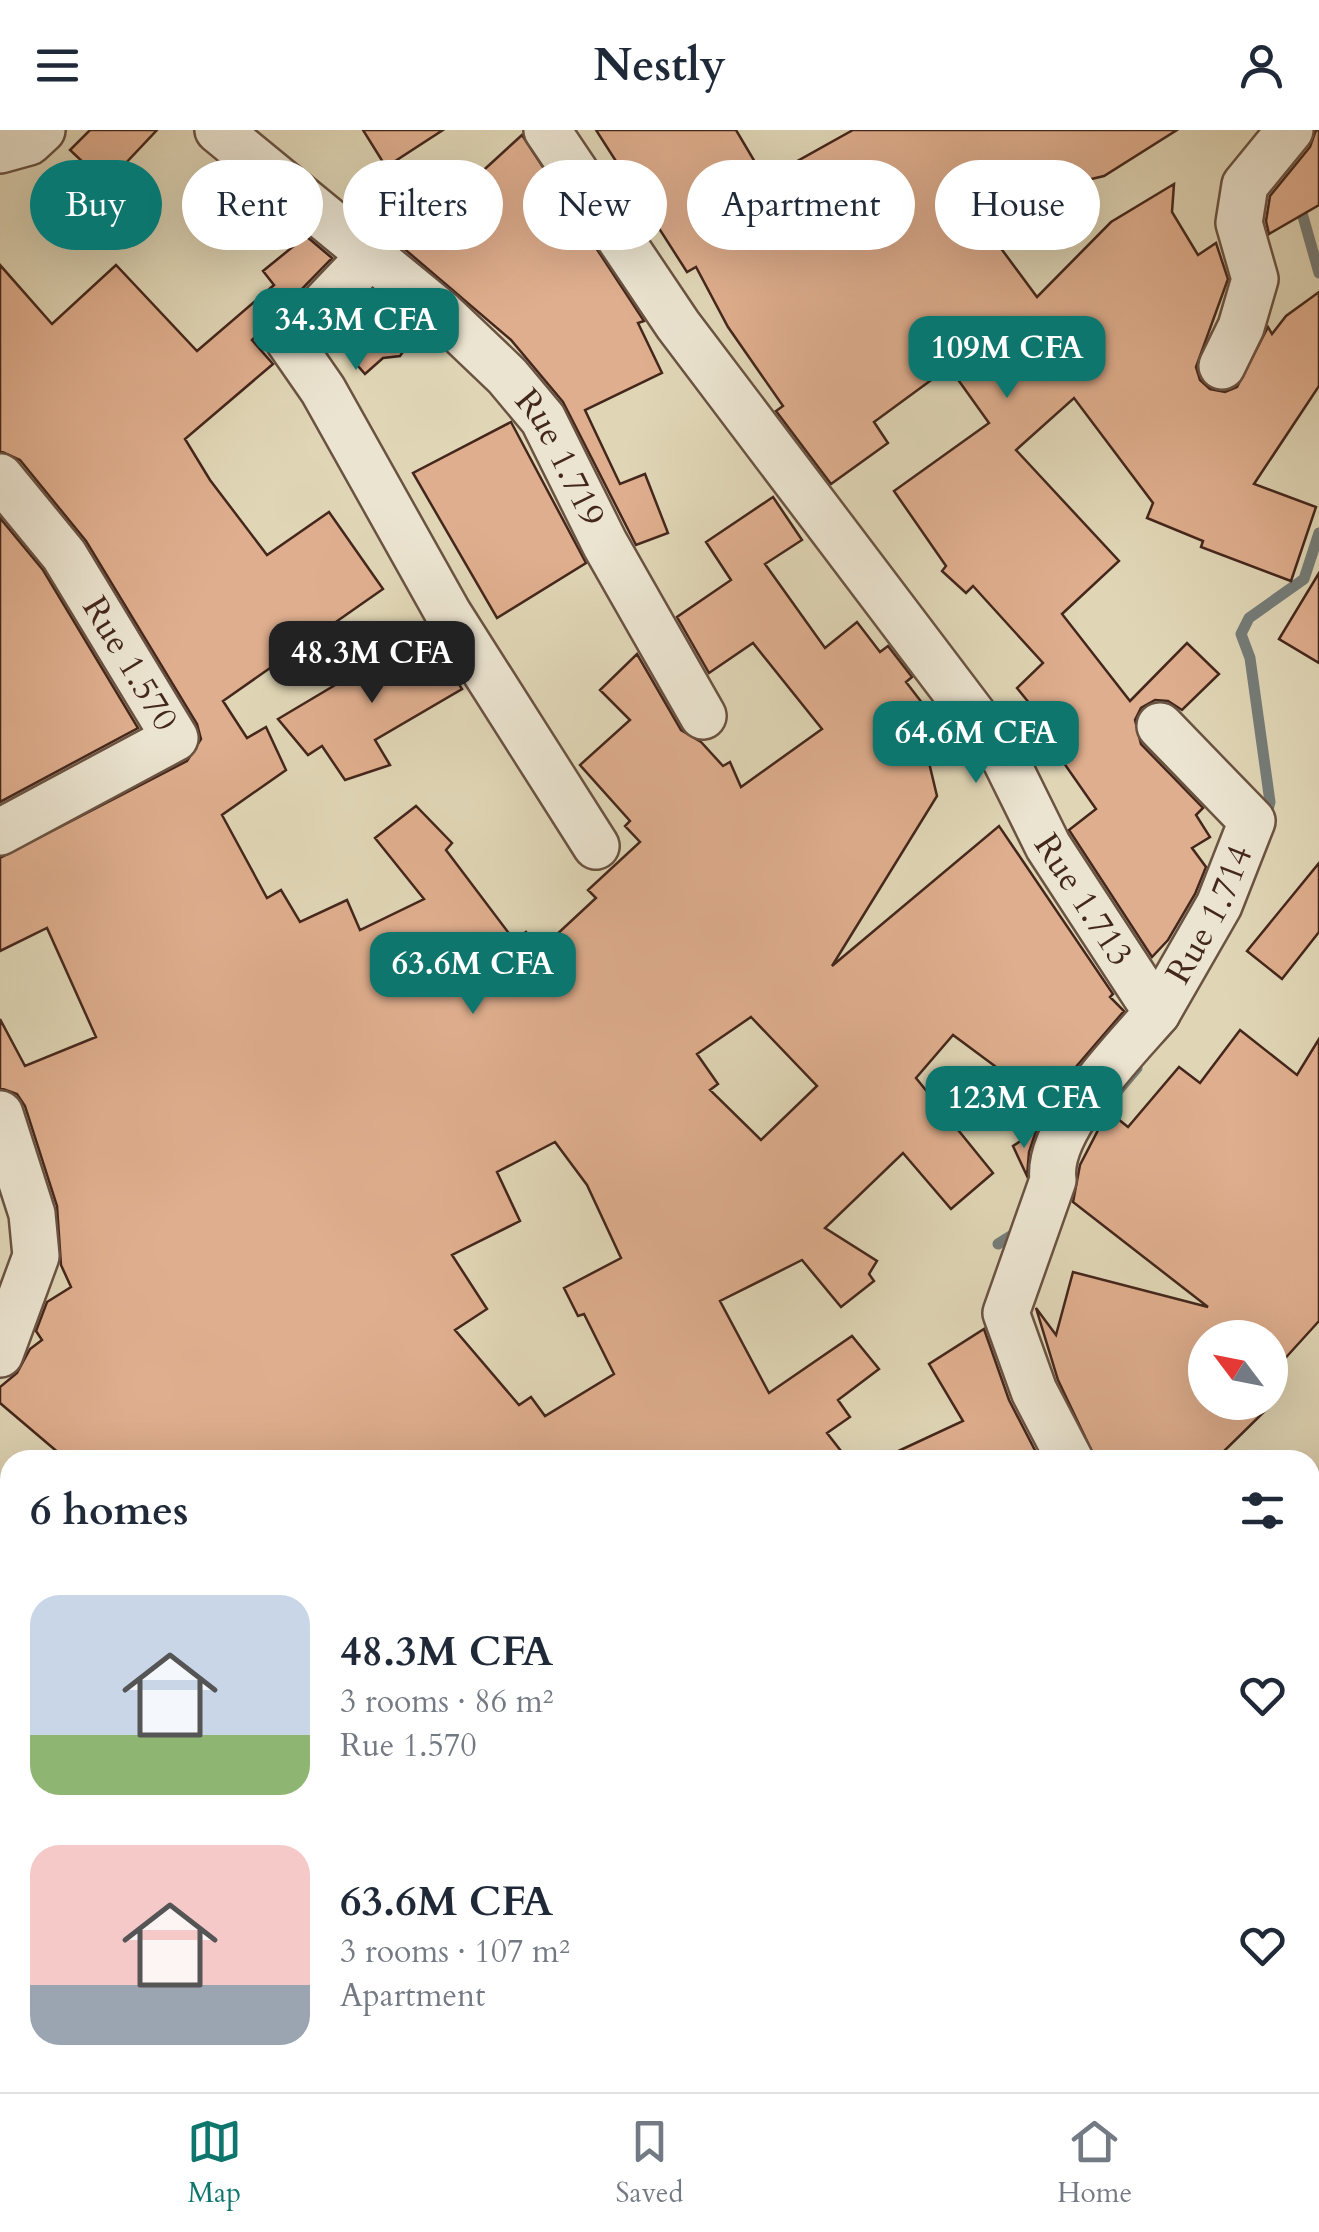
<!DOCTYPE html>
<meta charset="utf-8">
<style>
:root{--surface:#fff;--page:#f6f6f7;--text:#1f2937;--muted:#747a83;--line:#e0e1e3;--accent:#0f766e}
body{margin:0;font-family:Cardo,serif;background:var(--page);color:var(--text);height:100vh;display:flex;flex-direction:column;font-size:38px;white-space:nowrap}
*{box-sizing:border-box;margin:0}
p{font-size:32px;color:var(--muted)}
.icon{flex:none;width:55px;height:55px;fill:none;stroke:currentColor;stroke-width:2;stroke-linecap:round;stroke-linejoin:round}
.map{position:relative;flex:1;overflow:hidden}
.details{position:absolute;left:0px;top:1320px;width:1320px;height:642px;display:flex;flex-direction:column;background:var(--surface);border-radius:30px 30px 0 0;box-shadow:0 10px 40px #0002}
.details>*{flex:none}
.hud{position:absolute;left:30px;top:30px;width:1260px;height:90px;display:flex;gap:20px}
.needle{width:65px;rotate:302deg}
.controls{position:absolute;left:1188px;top:1190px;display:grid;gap:20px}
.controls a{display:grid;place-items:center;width:100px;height:100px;border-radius:50%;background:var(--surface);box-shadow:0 10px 40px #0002;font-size:50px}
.price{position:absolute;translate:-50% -85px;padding:0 22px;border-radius:20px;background:var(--accent);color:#fff;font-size:32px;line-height:65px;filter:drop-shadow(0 2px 5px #0008)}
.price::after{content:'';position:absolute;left:50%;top:60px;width:30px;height:22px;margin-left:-15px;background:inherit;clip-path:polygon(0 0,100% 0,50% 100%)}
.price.active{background:#222;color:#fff}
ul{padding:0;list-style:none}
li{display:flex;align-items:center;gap:30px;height:250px;padding:0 30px}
li span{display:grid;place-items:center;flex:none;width:280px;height:200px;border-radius:30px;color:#555}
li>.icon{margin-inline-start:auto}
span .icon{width:120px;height:120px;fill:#fffc;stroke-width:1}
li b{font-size:42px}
h2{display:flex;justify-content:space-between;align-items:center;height:120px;padding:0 30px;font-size:42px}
.pill{padding:0 35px;border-radius:45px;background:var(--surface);box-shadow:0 10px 40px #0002;font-size:35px;line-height:90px}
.pill.active{background:var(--accent);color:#fff}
header{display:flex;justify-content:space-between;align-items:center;height:130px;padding:0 30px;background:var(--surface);font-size:45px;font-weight:700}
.dock{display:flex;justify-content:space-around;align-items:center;height:140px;border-top:2px solid var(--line);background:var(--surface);font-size:28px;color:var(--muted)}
.dock a{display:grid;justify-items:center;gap:5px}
.dock .active{color:var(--accent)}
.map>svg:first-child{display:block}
</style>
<header><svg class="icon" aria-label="menu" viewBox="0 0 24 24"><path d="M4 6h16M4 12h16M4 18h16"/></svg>Nestly<svg class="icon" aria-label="person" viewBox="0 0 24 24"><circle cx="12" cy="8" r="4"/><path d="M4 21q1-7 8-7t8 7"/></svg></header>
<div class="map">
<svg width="1319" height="1962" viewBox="0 0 1319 1962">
<rect width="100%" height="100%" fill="#e0d6b6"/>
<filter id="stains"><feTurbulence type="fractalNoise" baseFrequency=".002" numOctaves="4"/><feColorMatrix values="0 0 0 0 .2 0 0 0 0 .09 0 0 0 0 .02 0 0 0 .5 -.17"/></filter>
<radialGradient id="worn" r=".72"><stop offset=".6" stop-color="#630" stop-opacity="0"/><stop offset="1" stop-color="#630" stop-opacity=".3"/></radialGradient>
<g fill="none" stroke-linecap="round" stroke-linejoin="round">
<g stroke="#757d79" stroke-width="11">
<polyline points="1302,83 1319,143"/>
<polyline points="1266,687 1270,672 1250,528 1241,504 1249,488 1304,449 1319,403"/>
<polyline points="1088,996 1137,938"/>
<polyline points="998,1114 1022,1099"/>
</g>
</g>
<g fill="#dfae8e" stroke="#44271c" stroke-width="2.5" fill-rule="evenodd">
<polygon points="90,0 157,0 106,54 70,20"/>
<polygon points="363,0 443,0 386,37"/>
<polygon points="596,0 736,0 765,49 853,0 1177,0 1104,46 998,71 1017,101 997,113 1037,167 1111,92 1174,54 1172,82 1198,125 1216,113 1228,149 1196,237 1200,250 1210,259 1225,262 1237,257 1268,197 1272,204 1286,186 1319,162 1319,256 1254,354 1316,377 1291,451 1201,417 1203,411 1147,388 1153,373 1074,268 1016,320 1119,431 1062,484 1130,571 1187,513 1219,544 1182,580 1168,571 1155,570 1141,578 1135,590 1141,614 1203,678 1196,685 1210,707 1192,718 1206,737 1195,764 1168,810 1152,827 1069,700 1096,679 1059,626 1064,622 1024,579 1030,574 1017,558 1043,533 973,456 966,463 942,441 946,436 894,361 989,293 949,237 874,292 888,313 831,354 776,281 783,276 728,197 696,137 687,142"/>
<polygon points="1316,0 1319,0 1319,75 1269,104 1266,91 1270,66 1310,17"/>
<polygon points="522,5 644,191 638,193 662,243 585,280 620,354 645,344 668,403 636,415 563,272 511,210 394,110 436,74 440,80"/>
<path d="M306,106L332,128L252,210L273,234L185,309L210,350L267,425L329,382L383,459L223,571L247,608L266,597L286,640L222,685L267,768L281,760L300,792L347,770L360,800L424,769L375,708L416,676L452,713L446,720L514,810L526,802L539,821L596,768L588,760L640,712L625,696L630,691L580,635L630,590L600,560L637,524L681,600L701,612L723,636L730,632L741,657L822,599L753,513L709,543L677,487L731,450L706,412L773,367L802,410L765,434L825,518L857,492L880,522L888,516L912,547L906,552L946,604L926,620L937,666L832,836L999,696L1113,864L1110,867L1124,881L1069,945L1043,987L1016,966L1023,957L953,905L916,948L993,1043L951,1079L903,1023L825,1098L877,1131L869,1144L874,1151L841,1177L802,1130L720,1171L769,1263L852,1206L879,1239L838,1270L850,1287L827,1303L848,1330H67L0,1273V1257L17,1243L30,1219L42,1210L36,1201L47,1172L71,1157L61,1135L57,1076L25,976L17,964L0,958V889L25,936L96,907L47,798L0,821V728L187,631L201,609L197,594L86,411L20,330L0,321V135L52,194L116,135L197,221L274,155L263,141ZM751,887L817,956L761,1010L710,960L718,954L697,924ZM555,1012L587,1055L621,1128L564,1158L578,1186L584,1184L614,1244L545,1286L531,1267L519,1275L455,1200L487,1179L452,1125L520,1091L497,1042Z"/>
<polygon points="373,161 419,199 400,226 383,228 365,244 331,205"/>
<polygon points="511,292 586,433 497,488 413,343"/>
<polygon points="0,388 43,440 138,598 0,672"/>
<polygon points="1319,443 1319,533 1279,509"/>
<polygon points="426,501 462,559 375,610 390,635 345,650 322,616 308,625 278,589"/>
<polygon points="1319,733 1319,802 1282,849 1247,821"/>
<polygon points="1240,900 1297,945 1319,909 1319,1191 1270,1245 1270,1208 1205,1208 1205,1272 1274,1272 1215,1330 1096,1330 1058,1250 1036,1178 1056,1205 1073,1142 1208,1177 1073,1072 1080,1035 1108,981 1128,997 1179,937 1200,953"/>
<polygon points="1036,1001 1029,1022 1027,1046 1013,1016"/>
<polygon points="984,1199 1009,1270 1040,1330 879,1330 963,1291 929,1234"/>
</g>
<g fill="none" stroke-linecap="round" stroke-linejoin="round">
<g stroke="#6b5342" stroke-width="50">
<g id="minor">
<path id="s1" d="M218,0L442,184L507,246L543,289L605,414L703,586"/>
<path id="s2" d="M547,0L678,195L1002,623L1048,716L1157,883C1124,921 1046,999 1053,1050L1006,1183L1034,1261L1070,1330"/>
<polyline points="0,20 29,12 42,0"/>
<polyline points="371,125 289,211 323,260 448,483 596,716"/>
<polyline points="1222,236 1241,197 1255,149 1239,93 1245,55 1290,0"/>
<path id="s3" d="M0,347L64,425L175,608L0,702"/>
<path id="s4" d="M1157,883L1219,775L1252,691L1160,596"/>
<polyline points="0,984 32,1084 36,1126 0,1224"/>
<polyline points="1310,1733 1319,1730"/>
<polyline points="1310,1839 1319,1846"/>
<polyline points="805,1962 815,1952"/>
</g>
</g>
<use href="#minor" stroke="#ebe4d0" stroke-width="45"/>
</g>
<g text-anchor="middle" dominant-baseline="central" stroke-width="8" stroke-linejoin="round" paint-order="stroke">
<g font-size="35" fill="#44271c" stroke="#ebe4d0">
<text stroke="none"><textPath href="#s1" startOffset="478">Rue 1.719</textPath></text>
<text stroke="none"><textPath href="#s3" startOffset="228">Rue 1.570</textPath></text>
<text stroke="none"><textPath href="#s2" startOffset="940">Rue 1.713</textPath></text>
<text stroke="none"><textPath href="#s4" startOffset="112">Rue 1.714</textPath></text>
</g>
</g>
<rect width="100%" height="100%" filter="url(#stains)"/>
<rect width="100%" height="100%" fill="url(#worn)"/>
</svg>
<div class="controls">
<a><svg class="needle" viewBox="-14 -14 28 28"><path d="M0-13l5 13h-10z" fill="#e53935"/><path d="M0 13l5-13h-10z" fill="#747a83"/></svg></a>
</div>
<b class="price" style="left:356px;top:243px">34.3M CFA</b>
<b class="price" style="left:1007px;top:271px">109M CFA</b>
<b class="price active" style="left:372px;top:576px">48.3M CFA</b>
<b class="price" style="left:976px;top:656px">64.6M CFA</b>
<b class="price" style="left:473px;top:887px">63.6M CFA</b>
<b class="price" style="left:1024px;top:1021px">123M CFA</b>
<div class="hud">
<a class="pill active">Buy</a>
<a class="pill">Rent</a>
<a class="pill">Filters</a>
<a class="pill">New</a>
<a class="pill">Apartment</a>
<a class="pill">House</a>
</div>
<section class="details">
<h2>6 homes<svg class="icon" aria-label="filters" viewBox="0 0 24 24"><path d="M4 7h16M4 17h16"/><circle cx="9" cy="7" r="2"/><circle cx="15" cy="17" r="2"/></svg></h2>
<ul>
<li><span style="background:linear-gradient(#c9d6e8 70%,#8fb573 0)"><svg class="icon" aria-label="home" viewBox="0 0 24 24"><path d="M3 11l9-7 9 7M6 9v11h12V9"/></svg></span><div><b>48.3M CFA</b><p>3 rooms · 86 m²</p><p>Rue 1.570</p></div><svg class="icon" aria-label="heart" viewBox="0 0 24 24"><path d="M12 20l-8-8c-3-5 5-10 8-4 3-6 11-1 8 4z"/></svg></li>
<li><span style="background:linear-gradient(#f6c9c9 70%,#9aa5b1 0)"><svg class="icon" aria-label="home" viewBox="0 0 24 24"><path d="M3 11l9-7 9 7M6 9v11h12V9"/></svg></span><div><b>63.6M CFA</b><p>3 rooms · 107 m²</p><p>Apartment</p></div><svg class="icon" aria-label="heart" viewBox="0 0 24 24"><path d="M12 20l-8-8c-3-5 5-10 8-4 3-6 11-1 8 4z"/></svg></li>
</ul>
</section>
</div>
<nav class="dock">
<a class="active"><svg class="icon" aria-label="map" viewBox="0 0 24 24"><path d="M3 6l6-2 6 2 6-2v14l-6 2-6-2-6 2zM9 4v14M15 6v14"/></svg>Map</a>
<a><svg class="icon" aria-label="saved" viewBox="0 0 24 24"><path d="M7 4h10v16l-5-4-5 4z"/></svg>Saved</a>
<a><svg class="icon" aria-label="home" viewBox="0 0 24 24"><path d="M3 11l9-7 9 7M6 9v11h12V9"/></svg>Home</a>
</nav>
